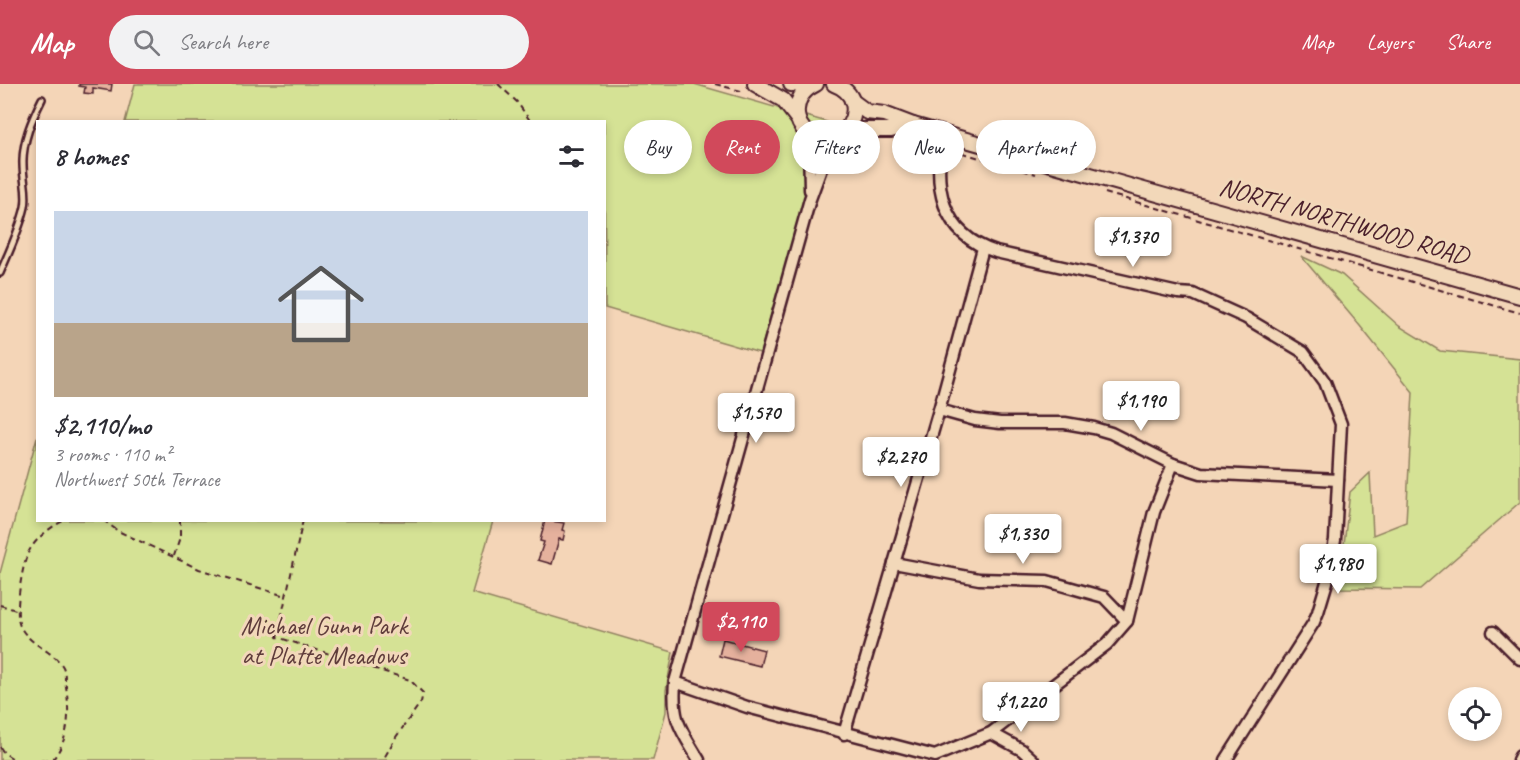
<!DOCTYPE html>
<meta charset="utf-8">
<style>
:root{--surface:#fff;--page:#f2f2f3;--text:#2b2b33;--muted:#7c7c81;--line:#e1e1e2;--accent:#d1495b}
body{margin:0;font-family:Caveat,sans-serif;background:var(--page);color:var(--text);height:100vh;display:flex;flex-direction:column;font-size:22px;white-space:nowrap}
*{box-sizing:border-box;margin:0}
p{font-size:20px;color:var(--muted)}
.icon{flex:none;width:33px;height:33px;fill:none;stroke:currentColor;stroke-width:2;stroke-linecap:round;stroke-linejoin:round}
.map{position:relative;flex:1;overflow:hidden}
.details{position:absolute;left:36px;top:36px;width:570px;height:402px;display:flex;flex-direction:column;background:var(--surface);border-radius:0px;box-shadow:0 3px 9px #0003}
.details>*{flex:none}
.guide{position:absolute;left:624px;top:36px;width:570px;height:54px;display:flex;gap:12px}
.controls{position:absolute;left:1448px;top:603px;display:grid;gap:12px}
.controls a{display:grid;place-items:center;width:54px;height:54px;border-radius:50%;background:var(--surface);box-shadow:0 3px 9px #0003;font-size:30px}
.price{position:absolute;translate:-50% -51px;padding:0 14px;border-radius:6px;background:#fff;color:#222;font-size:20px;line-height:39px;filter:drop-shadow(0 2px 3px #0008)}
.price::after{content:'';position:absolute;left:50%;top:36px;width:18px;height:14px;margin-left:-9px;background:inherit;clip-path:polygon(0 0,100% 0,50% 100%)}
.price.on{background:var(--accent);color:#fff}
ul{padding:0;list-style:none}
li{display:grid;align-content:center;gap:12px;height:318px;padding:0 18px}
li+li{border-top:2px solid var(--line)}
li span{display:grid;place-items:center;height:186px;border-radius:0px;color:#555}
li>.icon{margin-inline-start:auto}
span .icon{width:108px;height:108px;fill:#fffc;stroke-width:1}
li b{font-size:26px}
h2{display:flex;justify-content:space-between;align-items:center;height:72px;padding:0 18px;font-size:26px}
.chip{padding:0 21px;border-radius:27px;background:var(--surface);box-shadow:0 3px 9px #0003;font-size:21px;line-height:54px}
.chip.on{background:var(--accent);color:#fff}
header{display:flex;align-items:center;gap:36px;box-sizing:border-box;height:84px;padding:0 30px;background:var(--accent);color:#fff}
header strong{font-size:28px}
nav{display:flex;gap:33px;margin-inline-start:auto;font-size:21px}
.search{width:420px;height:54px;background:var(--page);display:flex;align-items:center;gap:15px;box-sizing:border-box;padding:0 21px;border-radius:33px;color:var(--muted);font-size:22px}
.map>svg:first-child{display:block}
</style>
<header>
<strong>Map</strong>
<div class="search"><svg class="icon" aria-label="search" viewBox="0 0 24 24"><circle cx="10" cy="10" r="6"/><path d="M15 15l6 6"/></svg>Search here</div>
<nav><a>Map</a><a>Layers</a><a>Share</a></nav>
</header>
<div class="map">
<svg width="1520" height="676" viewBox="0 0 1520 676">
<rect width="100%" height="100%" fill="#f4d5b7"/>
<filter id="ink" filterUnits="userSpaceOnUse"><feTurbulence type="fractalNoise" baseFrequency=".0167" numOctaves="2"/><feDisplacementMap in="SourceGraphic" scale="12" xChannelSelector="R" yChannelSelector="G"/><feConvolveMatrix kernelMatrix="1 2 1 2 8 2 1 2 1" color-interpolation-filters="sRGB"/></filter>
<g filter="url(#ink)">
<g fill="#d5e295" stroke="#908060" stroke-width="1.5">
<polygon points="135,0 694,0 827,38 760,269 605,224 604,38 125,38"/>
<polygon points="1301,172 1342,191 1399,242 1440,267 1520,275 1520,418 1420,505 1339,504 1350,408 1370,389 1373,451 1406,438 1413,308 1360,242"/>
<polygon points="37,353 38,436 493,437 472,509 673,568 666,606 666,628 653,676 0,676 0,489"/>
</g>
<g fill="#e5b19d" stroke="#4a1f2b" stroke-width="1.5">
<polygon points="79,0 112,0 111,7 93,4 93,10 84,9 85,3 79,2"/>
<polygon points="545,436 564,439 562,446 565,447 563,456 559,455 552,480 538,476 544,458 540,457"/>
<polygon points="723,555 764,566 760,582 719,572"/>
</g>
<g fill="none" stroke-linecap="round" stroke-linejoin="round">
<g stroke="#4a1f2b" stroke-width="10">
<path id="service" d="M0,189C9,168 20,145 25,123C28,109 23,96 23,81C22,58 32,35 42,15"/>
</g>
<g stroke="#4a1f2b" stroke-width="15">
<g id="minor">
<polyline points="806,48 809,58 810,106"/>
<path d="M944,49C932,100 940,150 996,168L1178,209L1193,210L1246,234L1303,268L1325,298L1341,340L1335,456L1327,498L1318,528L1314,538L1226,676"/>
<polyline points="939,326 975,336 1000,339 1065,339 1094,344 1111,349 1173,380 1201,389 1338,396"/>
<polyline points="894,479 979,495 1047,497 1104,513 1127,537"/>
<polyline points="1493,548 1520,575"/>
<polyline points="675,598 747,623 935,672 991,649 1107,560 1127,537 1154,428 1173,380"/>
<polyline points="991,649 1022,666 1033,676"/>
<polyline points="844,650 939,326 983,164"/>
<path d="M699,676C680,644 672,637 675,598L810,115L825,74L841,51"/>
<polyline points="1518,676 1520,672"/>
</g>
</g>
<g stroke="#4a1f2b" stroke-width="18">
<g id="tertiary">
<polyline points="755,0 783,16 797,34"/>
<polyline points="791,0 811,2"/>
<path d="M816,0C805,5 798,13 797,25C796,35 801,44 808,50C841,76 877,16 834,0"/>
<polyline points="852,17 867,28 884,30 913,41 1520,212"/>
<polyline points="847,46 891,46 913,41"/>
</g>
</g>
<g stroke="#4a1f2b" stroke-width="2" stroke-dasharray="6 4.5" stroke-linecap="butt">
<polyline points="498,0 517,18 531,38"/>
<polyline points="715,0 745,8"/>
<polyline points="795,54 797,69"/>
<polyline points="908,55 926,59"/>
<polyline points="952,66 1036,90"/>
<polyline points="1105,109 1520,229"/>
<polyline points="103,436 118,447 199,485 285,512"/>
<polyline points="303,436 277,553 410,596 423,609 421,618 396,653 383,676"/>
<polyline points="174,472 180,454 180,436"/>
<polyline points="0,521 16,526"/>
<polyline points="0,663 4,669 15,676"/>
<path d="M52,676C71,655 70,623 65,597C65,593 65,587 63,583C53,566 30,562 20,542C14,530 22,482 28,469C35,455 52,441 66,436"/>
</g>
<use href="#service" stroke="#f2d8b9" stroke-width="5"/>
<use href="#minor" stroke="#f2d8b9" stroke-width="10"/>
<use href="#tertiary" stroke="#f2d8b9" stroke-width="14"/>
</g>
</g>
<g text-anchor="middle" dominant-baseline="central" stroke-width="6" stroke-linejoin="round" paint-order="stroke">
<g font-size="26" fill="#4a1f2b" stroke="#f2d8b9">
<text transform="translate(1344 137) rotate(16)">NORTH NORTHWOOD ROAD</text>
</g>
<g font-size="26" fill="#5f3c3b" stroke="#f2d8b9">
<text x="324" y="541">Michael Gunn Park<tspan x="324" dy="30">at Platte Meadows</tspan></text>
</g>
</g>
</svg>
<div class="controls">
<a><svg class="icon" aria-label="locate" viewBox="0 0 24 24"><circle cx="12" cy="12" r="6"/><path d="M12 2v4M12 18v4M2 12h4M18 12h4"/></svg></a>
</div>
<b class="price" style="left:1133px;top:184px">$1,370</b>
<b class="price" style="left:1141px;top:348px">$1,190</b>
<b class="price" style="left:756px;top:360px">$1,570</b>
<b class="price" style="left:901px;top:404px">$2,270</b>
<b class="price" style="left:1023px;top:481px">$1,330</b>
<b class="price" style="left:1338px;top:511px">$1,980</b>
<b class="price on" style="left:741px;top:569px">$2,110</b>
<b class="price" style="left:1021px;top:649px">$1,220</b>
<div class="guide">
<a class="chip">Buy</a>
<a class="chip on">Rent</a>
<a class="chip">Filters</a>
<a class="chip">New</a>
<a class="chip">Apartment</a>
</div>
<section class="details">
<h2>8 homes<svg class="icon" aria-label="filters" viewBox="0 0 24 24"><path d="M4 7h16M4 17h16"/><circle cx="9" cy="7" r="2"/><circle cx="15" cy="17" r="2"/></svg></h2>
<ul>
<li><span style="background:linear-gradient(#c9d6e8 60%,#b9a48a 0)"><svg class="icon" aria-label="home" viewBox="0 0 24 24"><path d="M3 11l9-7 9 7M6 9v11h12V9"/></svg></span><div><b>$2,110/mo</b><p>3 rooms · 110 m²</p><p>Northwest 50th Terrace</p></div></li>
</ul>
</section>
</div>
